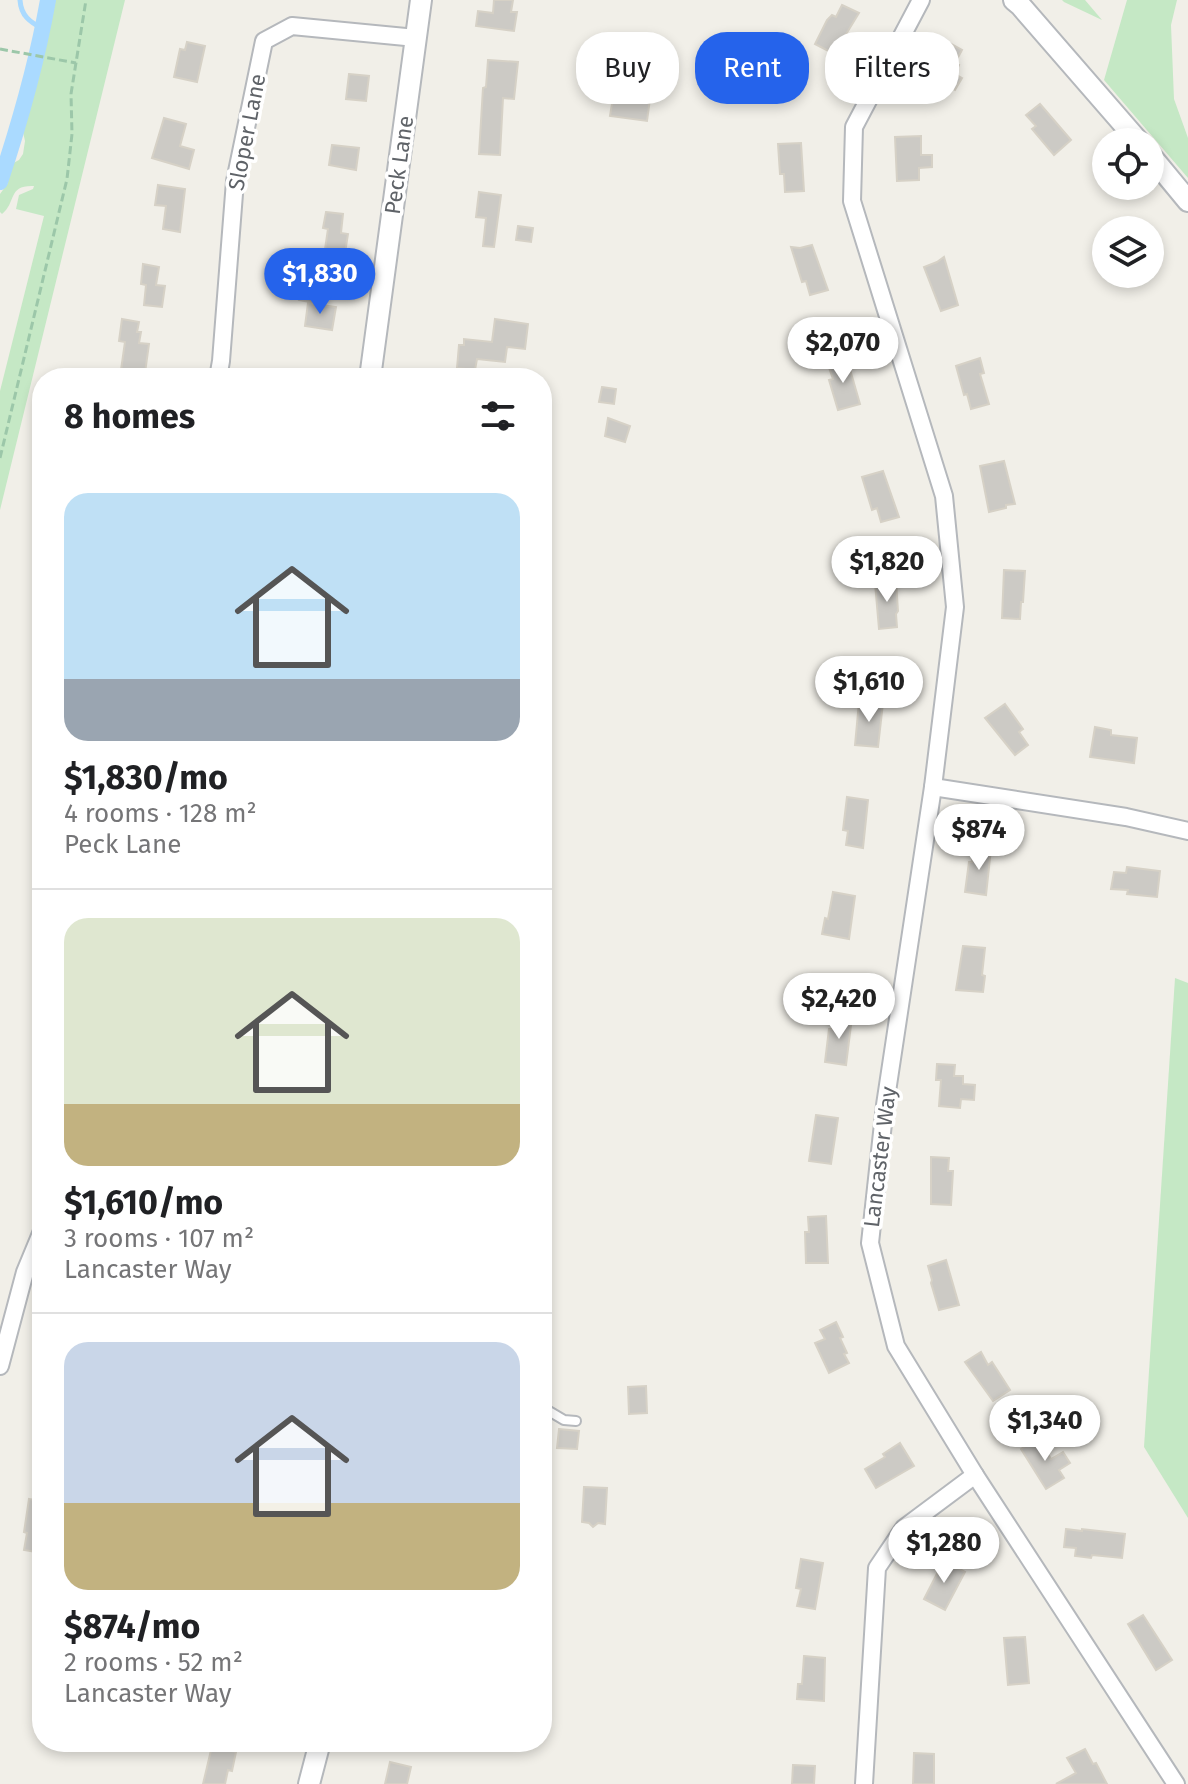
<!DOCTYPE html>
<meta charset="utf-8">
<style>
:root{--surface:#fff;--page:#f2f2f2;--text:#202124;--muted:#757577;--line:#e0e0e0;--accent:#2563eb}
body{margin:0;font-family:"Fira Sans",sans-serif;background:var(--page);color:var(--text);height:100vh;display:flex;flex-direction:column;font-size:30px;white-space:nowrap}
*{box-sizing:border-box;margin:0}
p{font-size:26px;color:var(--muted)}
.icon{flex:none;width:44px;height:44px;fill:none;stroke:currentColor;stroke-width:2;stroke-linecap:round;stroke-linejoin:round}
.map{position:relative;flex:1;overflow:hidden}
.side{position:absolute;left:32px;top:368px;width:520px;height:1384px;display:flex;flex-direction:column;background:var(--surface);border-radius:32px;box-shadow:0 4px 12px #0003}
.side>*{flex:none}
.hud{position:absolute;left:576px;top:32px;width:492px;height:72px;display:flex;gap:16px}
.controls{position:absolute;left:1092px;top:128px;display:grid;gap:16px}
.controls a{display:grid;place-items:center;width:72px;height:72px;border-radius:50%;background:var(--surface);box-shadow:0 4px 12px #0003;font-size:40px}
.price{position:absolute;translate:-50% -68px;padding:0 18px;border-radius:28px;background:#fff;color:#222;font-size:26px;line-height:52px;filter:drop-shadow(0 2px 4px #0008)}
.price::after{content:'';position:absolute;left:50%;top:48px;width:24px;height:18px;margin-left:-12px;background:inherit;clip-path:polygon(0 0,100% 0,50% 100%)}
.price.active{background:var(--accent);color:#fff}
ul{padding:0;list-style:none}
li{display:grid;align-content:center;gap:16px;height:424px;padding:0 32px}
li+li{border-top:2px solid var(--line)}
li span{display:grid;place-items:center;height:248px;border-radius:24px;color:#555}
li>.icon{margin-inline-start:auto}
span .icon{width:144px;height:144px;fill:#fffc;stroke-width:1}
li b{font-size:34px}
h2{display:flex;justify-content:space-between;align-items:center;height:96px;padding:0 32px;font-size:34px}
.pill{padding:0 28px;border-radius:32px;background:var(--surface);box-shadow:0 4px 12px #0003;font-size:28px;line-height:72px}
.pill.active{background:var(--accent);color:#fff}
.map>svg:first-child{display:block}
</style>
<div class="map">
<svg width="1188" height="1784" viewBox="0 0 1188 1784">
<rect width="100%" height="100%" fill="#f1efe8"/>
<g fill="#c5e8c5">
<path d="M55,0H125L0,510V391L44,216L16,209L19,195L33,189L34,186C7,185 17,202 2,214L0,212V194L8,183L4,168L19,160L23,154L25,141L21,123L38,80L45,51L47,23Z"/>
<polygon points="1062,0 1085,0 1102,20 1064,2"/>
<polygon points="1127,0 1177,0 1171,25 1174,99 1188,138 1188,178 1104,80"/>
<polygon points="1175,978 1188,983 1188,1518 1144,1447"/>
</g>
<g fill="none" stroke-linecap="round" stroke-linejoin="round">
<path stroke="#aadaff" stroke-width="5" d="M20,0C21,16 30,22 43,29"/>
<path stroke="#aadaff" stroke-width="16" d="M0,182C20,122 37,62 48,0"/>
</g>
<g fill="#cccac5" stroke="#d6d1c6" stroke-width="2">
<polygon points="494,0 513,0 511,12 517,12 514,31 476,26 478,11 493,13"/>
<polygon points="842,5 859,13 834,54 815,44 827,20 832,15 836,17"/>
<polygon points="946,41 962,50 955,63 959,65 955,74 962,78 955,90 949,87 944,95 925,85 939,58 939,54"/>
<polygon points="187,42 205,46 197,82 174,77 180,49 185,50"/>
<polygon points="488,60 518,62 514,99 503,98 500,155 479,154 483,88 486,87"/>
<polygon points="349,74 369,76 366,101 346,99"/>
<polygon points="614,91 627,92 627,96 650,99 647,121 610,116"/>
<polygon points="1040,104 1071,140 1054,155 1032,129 1036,126 1026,115"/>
<polygon points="164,118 186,124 180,146 194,150 189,169 152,158"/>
<polygon points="921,136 921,155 932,155 932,167 919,168 919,180 897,181 895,137"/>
<polygon points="801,143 804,191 785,192 784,174 780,174 778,144"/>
<polygon points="332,145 359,148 356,170 329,165"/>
<polygon points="158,185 185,189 180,232 163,229 166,206 155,205"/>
<polygon points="479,192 501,195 494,247 483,246 486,218 476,217"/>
<polygon points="326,212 343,214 341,233 348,234 344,259 324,256 328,229 323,228"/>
<polygon points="518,226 533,228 531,242 516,240"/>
<polygon points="812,245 828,290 810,295 806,281 802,282 791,247 800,248"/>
<polygon points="944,257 958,305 941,311 924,267 937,262"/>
<polygon points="143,264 159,267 156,285 165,286 162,307 144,305 146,285 141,284"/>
<polygon points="302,285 317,288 315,303 299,300"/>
<polygon points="308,303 336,307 332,330 305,326"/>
<polygon points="122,319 139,322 137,332 141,332 139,343 149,344 145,373 121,370 125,342 119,341"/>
<polygon points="495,319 528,324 525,349 507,347 505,362 477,359 475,370 457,368 459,345 464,345 464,339 492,342"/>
<polygon points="980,358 984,373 980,374 989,404 971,409 967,394 964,395 956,366"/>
<polygon points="847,359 860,404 838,410 829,380 833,379 828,365"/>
<polygon points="602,387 616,389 614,404 599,402"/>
<polygon points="608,418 630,426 625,442 605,436"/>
<polygon points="1004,461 1015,504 1006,505 1006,508 989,512 980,466"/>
<polygon points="883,471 899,517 881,522 877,508 872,510 862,477"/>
<polygon points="1004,570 1025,571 1023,602 1021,602 1020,619 1002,618"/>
<polygon points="896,581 898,611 896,614 897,627 879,629 875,583"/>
<polygon points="859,702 883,703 878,747 855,745"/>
<polygon points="1005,704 1023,729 1019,732 1028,745 1015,755 985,718"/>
<polygon points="1095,727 1111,730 1111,735 1137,738 1134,763 1090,757"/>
<polygon points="847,797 868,800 863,848 846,845 848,831 843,830"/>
<polygon points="974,847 991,849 986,895 965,892 969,862 972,862"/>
<polygon points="1127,867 1160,871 1157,897 1127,894 1128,890 1111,889 1114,872 1126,873"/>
<polygon points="833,892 855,896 849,939 822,934 825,918 828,919"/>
<polygon points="963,946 985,948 982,975 985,976 983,992 956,990"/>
<polygon points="836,1015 852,1017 846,1065 825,1062 829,1029 834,1029"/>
<polygon points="937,1064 955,1065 954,1076 963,1076 963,1084 975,1085 974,1100 961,1099 960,1108 939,1106 941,1080 936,1080"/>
<polygon points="816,1115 838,1118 831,1164 809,1161"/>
<polygon points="931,1157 949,1158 948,1171 953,1171 951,1205 931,1204"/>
<polygon points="826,1216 828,1263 806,1263 805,1232 809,1232 808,1217"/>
<polygon points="946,1260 959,1305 939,1310 931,1283 932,1280 928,1266"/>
<polygon points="836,1322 843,1337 840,1338 847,1353 844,1354 849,1363 829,1373 815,1343 825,1339 820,1330"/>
<polygon points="981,1352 988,1365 992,1362 1010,1390 993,1401 965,1362"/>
<polygon points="646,1386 647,1413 629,1414 628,1387"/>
<polygon points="559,1429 579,1431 577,1449 557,1448"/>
<polygon points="1038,1438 1051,1459 1063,1452 1070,1463 1059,1470 1064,1478 1046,1489 1021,1449"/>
<polygon points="900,1443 914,1466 876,1488 865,1469 885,1457 883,1454"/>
<polygon points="584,1487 607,1488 605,1524 598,1523 593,1527 589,1523 582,1522"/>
<polygon points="29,1499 42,1501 42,1553 24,1550 27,1533 24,1532"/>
<polygon points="1066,1529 1082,1531 1082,1529 1125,1534 1122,1558 1092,1555 1091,1558 1075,1556 1076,1548 1064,1547"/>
<polygon points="801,1559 823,1563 815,1609 797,1606 801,1589 796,1588"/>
<polygon points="944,1560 965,1572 945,1610 924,1599"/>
<polygon points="1143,1615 1172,1660 1156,1670 1128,1624"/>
<polygon points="1025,1637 1029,1683 1008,1685 1004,1638"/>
<polygon points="804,1656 825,1658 824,1701 797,1699 798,1684 802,1684"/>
<polygon points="212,1746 236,1752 232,1771 228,1770 225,1784 203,1784"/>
<polygon points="1085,1749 1093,1764 1096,1763 1107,1784 1056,1784 1076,1773 1067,1758"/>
<polygon points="914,1753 934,1754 934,1784 913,1784"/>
<polygon points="390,1762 411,1767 407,1784 385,1784"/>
<polygon points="793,1765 815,1766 814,1784 792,1784"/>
</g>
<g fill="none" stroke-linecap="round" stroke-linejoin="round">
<g stroke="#b5b8bc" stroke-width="12">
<polyline id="service" points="542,1407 564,1420 576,1421"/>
</g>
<g stroke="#b5b8bc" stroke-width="20">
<g id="minor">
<polyline points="921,0 854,127 852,201 944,496 955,607 933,787 885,1105 870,1243 896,1346 975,1475 1176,1784"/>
<polyline points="218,378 221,361 235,181 264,41 292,26 416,38"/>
<polyline points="933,787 1126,817 1188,831"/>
<polyline points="0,1366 25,1272 42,1231"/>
<polyline points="864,1784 877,1568 904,1528 975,1475"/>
</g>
</g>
<g stroke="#b5b8bc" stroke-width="24">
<g id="tertiary">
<polyline points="1014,0 1020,5 1139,142"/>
<polyline points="1150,155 1188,201"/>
<polyline points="370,378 421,0"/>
<polyline points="309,1784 320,1742"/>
</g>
</g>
<g stroke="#9cc7a9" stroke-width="3" stroke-dasharray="8 4" stroke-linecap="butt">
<polyline points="0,49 76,63"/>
<polyline points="0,458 67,179 72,134 71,94 86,0"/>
</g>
<use href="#service" stroke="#fff" stroke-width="8"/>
<use href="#minor" stroke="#fff" stroke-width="16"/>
<use href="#tertiary" stroke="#fff" stroke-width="20"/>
</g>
<g text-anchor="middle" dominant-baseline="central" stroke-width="7" stroke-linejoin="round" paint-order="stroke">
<g font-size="22" fill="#5f6368" stroke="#fff">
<text transform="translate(247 132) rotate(-79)">Sloper Lane</text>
<text transform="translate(399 165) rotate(-82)">Peck Lane</text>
<text transform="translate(880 1157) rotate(-83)">Lancaster Way</text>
</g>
</g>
</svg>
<div class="controls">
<a><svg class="icon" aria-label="locate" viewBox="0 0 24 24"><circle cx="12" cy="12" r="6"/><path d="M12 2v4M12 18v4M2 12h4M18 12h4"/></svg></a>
<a><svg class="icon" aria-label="layers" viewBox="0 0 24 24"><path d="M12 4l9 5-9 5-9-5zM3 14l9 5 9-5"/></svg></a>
</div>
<b class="price active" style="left:320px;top:316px">$1,830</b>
<b class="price" style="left:843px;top:385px">$2,070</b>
<b class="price" style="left:887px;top:604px">$1,820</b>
<b class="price" style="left:869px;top:724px">$1,610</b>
<b class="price" style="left:979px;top:872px">$874</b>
<b class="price" style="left:839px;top:1041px">$2,420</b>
<b class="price" style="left:1045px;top:1463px">$1,340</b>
<b class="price" style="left:944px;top:1585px">$1,280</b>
<div class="hud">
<a class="pill">Buy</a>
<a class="pill active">Rent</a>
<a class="pill">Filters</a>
</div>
<section class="side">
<h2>8 homes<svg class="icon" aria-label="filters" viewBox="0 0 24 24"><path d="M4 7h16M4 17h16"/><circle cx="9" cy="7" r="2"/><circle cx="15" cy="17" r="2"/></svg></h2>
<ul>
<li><span style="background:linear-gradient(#bfe0f5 75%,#9aa5b1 0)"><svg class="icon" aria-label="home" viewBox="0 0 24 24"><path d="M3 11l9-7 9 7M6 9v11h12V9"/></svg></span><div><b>$1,830/mo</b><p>4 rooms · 128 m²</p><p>Peck Lane</p></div></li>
<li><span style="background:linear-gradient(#dfe7d0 75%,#c2b280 0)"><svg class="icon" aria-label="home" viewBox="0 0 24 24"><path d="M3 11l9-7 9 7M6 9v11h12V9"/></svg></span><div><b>$1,610/mo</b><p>3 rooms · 107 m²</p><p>Lancaster Way</p></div></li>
<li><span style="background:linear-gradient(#c9d6e8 65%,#c2b280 0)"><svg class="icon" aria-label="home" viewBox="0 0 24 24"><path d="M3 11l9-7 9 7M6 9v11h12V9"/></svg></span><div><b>$874/mo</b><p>2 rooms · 52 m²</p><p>Lancaster Way</p></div></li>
</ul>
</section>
</div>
